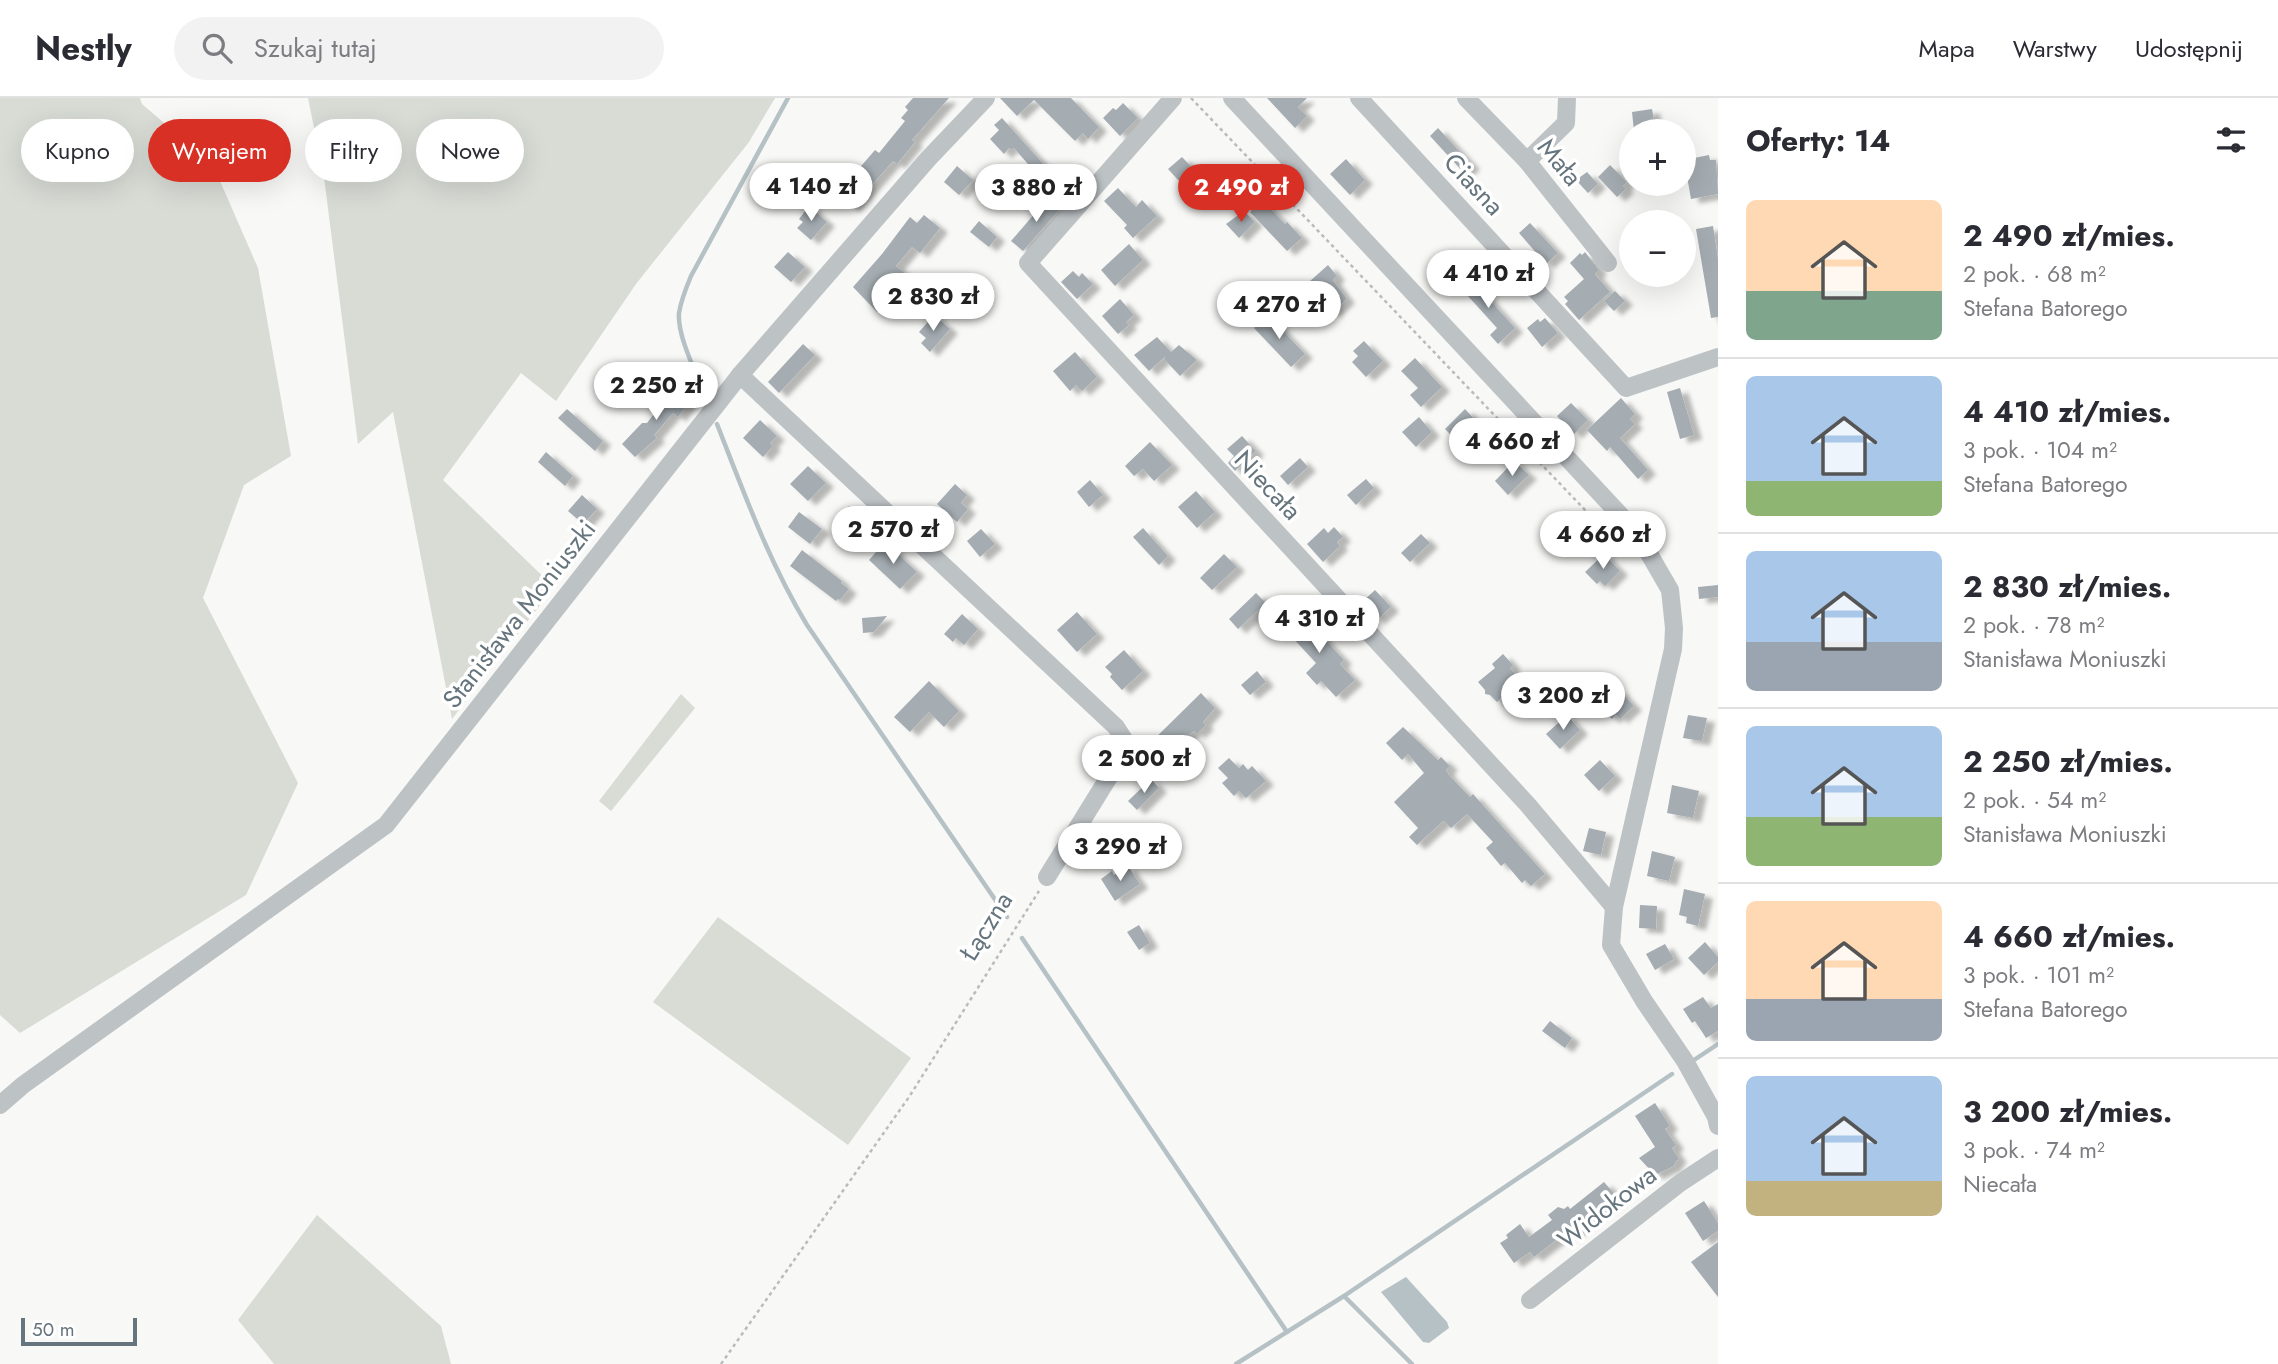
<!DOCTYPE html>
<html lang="pl">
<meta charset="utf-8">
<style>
:root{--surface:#fff;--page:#f2f2f3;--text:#2b2b33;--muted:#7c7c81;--line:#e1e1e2;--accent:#d93025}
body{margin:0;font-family:Jost,sans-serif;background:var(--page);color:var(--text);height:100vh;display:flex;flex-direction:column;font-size:26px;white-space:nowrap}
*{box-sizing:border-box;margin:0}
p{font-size:23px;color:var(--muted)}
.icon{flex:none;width:38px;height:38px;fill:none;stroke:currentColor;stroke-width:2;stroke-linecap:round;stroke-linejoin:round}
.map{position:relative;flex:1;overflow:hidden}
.details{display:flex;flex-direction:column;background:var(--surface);width:560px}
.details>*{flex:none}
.top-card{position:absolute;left:21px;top:21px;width:665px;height:63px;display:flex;gap:14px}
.buttons{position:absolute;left:1619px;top:21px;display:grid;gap:14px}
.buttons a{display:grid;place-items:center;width:77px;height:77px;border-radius:50%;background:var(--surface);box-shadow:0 7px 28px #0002;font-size:35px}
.scale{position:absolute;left:21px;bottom:18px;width:116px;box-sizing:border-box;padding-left:7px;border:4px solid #66757d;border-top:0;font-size:19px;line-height:24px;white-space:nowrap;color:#66757d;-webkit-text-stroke:5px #fff;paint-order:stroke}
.price{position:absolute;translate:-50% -60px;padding:0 16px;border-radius:24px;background:#fff;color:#222;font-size:23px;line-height:46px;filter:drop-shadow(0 2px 4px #0008)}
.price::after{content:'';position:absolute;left:50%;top:42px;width:21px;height:16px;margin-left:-10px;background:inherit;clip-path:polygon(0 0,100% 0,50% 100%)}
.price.selected{background:var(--accent);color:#fff}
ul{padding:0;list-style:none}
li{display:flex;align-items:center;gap:21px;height:175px;padding:0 28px}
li+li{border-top:2px solid var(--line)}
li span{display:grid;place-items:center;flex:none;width:196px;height:140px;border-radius:10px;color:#555}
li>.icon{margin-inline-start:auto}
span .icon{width:84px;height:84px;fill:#fffc;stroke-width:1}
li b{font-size:30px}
h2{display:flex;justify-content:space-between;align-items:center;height:84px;padding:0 28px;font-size:30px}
.pill{padding:0 24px;border-radius:32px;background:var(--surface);box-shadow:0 7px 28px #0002;font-size:24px;line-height:63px}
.pill.selected{background:var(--accent);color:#fff}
header{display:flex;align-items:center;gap:42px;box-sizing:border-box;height:98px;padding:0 35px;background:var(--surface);border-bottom:2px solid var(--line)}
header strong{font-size:33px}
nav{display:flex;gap:38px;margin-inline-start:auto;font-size:24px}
.search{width:490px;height:63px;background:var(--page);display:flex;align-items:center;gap:18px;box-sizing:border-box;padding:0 24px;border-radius:38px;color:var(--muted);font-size:26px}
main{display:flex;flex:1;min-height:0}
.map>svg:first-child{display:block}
</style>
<header>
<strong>Nestly</strong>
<div class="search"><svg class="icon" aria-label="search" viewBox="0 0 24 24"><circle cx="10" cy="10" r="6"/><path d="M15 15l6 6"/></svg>Szukaj tutaj</div>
<nav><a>Mapa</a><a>Warstwy</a><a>Udostępnij</a></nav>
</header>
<main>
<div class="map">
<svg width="1718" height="1266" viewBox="0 0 1718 1266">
<defs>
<filter id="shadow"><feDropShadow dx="8" dy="4.5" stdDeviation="2" flood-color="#0004"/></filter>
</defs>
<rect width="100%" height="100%" fill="#f8f8f6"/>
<g fill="#d8dcd5">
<polygon points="0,0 140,0 142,6 213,67 258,170 291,358 244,387 203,500 298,685 246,797 20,935 0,917"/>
<polygon points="308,0 775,0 749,44 636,186 556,303 521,275 443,382 554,489 452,621 393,314 358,346 324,79"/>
<polygon points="681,596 695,610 611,713 599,703"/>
<polygon points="718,819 911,960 848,1047 653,904"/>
<polygon points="317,1117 441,1228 451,1266 274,1266 238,1222"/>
</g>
<polygon fill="#b5c1c4" points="1406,1179 1447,1224 1449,1230 1429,1245 1423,1244 1381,1194"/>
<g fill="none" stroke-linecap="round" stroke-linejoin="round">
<g stroke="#b5c1c4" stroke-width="4.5">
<path d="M706,300C698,278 677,239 679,215C681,202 686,190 691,178L788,0"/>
<path d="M717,326C744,395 769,464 807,527L1007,819"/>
<polyline points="1022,840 1287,1234"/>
<polyline points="1694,962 1718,946"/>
<polyline points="1344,1198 1672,976"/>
<polyline points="1236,1266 1344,1198 1412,1266"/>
</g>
</g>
<g fill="#a5adb2" filter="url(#shadow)">
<polygon points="913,0 949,0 912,42 915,44 897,66 893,63 852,110 836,97 875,52 879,55 905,23 901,20 908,12 905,9"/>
<polygon points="1000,0 1071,0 1099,29 1088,41 1083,35 1075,43 1034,2 1017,18"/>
<polygon points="1267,0 1307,0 1298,9 1307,18 1295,30"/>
<polygon points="1123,5 1138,20 1120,38 1103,20 1113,10 1116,12"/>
<polygon points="1652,11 1656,33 1634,33 1632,14"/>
<polygon points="1002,20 1064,89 1055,97 1014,50 1012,52 1009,50 1004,56 990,41 999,32 994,27"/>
<polygon points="1438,30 1472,67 1464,75 1430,38"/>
<polygon points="1709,57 1710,62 1716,62 1718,96 1691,101 1685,67 1695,65 1694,60"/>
<polygon points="1182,59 1204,82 1190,95 1168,71"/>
<polygon points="1346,61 1365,82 1350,97 1330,76"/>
<polygon points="1610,67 1627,84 1623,88 1626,91 1617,99 1598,79"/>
<polygon points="957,68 973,82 959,97 944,84"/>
<polygon points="800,73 826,94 818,103 793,82"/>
<polygon points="1587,74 1598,86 1588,95 1576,82"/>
<polygon points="1118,90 1136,109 1142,102 1157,118 1133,140 1124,130 1127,127 1104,103"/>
<polygon points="1049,99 1061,110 1023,153 1011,143"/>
<polygon points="1262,102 1285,126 1287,124 1302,140 1287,153 1250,114"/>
<polygon points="809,108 827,124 811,142 797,130 803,124 799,121"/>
<polygon points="1244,113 1255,124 1239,140 1226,126"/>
<polygon points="924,117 940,130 920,155 912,149 896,168 929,196 914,212 895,196 877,214 853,189 882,156 910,119 917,125"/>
<polygon points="979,123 997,139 989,149 970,134"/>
<polygon points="1530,125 1558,155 1546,166 1519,135"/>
<polygon points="1713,128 1718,161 1718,219 1711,220 1696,131"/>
<polygon points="1129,146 1143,162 1115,188 1101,172"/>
<polygon points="788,154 805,169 791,184 774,169"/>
<polygon points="1585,154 1599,172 1595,176 1610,194 1579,222 1565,206 1568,203 1564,199 1584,181 1570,165 1580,155 1582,157"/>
<polygon points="1328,167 1337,178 1333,182 1347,201 1332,215 1318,200 1313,206 1300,192"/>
<polygon points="1073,173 1079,179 1082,175 1093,186 1077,201 1061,184"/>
<polygon points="1468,178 1515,230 1498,246 1490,237 1497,230 1458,187"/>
<polygon points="1615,193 1625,203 1614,213 1604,203"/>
<polygon points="1120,201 1134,217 1126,224 1129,227 1118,236 1102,218"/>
<polygon points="934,217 950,231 930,254 921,245 926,240 919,234"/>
<polygon points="1268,217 1305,256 1291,269 1254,230"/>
<polygon points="1545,220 1558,235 1542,249 1527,230 1538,221 1540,224"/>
<polygon points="1157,239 1171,254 1179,247 1197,262 1180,278 1164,261 1166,258 1149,273 1134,257"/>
<polygon points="1364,243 1383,263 1366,279 1352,264 1358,258 1353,253"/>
<polygon points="803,246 815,257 779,295 768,284"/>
<polygon points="1075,254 1097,279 1082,293 1076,287 1070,293 1053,273"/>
<polygon points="1415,260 1442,289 1421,309 1410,297 1418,290 1401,273"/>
<polygon points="675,289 691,302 678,319 673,315 654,337 657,340 635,359 622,346 642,325 647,325"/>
<polygon points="1680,290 1694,337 1680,341 1667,294"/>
<polygon points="1621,300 1635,316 1630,321 1635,326 1620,340 1648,372 1638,381 1610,349 1607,353 1587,332"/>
<polygon points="1571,305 1588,322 1574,336 1557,318"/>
<polygon points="567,311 603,343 595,353 558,320"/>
<polygon points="1465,311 1481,328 1468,341 1462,335 1455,341 1445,331"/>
<polygon points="1419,319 1432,334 1416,349 1402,334"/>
<polygon points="760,322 777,338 770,345 773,348 763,359 743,340"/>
<polygon points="1242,338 1256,353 1235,373 1228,365 1234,358 1227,351"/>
<polygon points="1150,344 1172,367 1154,383 1143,371 1134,378 1125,368"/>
<polygon points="546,354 573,378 565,388 538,364"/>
<polygon points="1300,360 1308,369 1288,387 1280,378"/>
<polygon points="1514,363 1529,377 1508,397 1495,383"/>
<polygon points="808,368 826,385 808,403 790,386"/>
<polygon points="1366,381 1374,390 1356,407 1347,397"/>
<polygon points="1090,382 1103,397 1089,409 1077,394"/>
<polygon points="955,386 967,397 961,405 968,411 957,424 937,406"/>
<polygon points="1196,393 1215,414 1197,430 1178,409"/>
<polygon points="582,397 597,411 583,426 568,413"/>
<polygon points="849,408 865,423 849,440 833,424"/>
<polygon points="799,414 822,431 810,446 788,429"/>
<polygon points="1569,419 1583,434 1568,448 1554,433"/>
<polygon points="1334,429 1343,439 1337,444 1340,448 1323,464 1307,446 1324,430 1328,435"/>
<polygon points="1143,430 1168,458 1159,467 1133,439"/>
<polygon points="981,431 995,446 980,459 967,443"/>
<polygon points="1421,436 1430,445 1410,464 1401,455"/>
<polygon points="885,444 917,474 900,491 869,462"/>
<polygon points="802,452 842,483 841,485 849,491 840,502 838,501 836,503 790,468"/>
<polygon points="1224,456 1237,469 1212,492 1200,480"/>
<polygon points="1604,456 1620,473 1605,488 1600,483 1597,486 1585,474"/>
<polygon points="1718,487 1718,499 1699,501 1698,489"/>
<polygon points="1375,492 1391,509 1377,522 1361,505"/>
<polygon points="1256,495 1266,505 1238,531 1229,521"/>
<polygon points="1077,514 1097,536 1077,554 1057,532"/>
<polygon points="1299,514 1344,562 1340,566 1355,582 1336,599 1321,583 1317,587 1306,575 1316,565 1278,524 1288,516 1292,520"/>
<polygon points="962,516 978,531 964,547 956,540 953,544 944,536"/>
<polygon points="887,518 874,534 863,535 862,520"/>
<polygon points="1124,552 1143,573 1122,592 1110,579 1112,576 1105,569"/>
<polygon points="1503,556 1513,567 1510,570 1521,583 1497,604 1490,597 1485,596 1485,592 1478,584 1495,570 1492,566"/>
<polygon points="1257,573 1266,584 1250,597 1241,587"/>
<polygon points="929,583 959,613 944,629 929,614 910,634 894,619"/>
<polygon points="1618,591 1634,608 1620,621 1616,617 1612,621 1603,613 1608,609 1604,604"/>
<polygon points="1201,595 1215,610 1203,624 1206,627 1197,636 1194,633 1176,646 1172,642 1156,661 1144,651"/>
<polygon points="1567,617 1580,632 1560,651 1546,636"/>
<polygon points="1688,617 1707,620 1702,643 1683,640"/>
<polygon points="1403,629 1438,662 1441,659 1450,668 1446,672 1449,677 1470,699 1473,696 1545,776 1531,788 1525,782 1522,785 1505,765 1501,768 1486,750 1493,744 1467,716 1451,730 1444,723 1441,725 1417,747 1409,739 1418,730 1394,704 1424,675 1408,656 1402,662 1386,645"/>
<polygon points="1229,660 1239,670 1243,666 1248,672 1252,668 1266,683 1246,700 1239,693 1234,698 1222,685 1228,680 1218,670"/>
<polygon points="1600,662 1615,678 1599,693 1584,677"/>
<polygon points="1151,681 1159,690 1137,712 1128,703"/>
<polygon points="1672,687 1699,693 1693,720 1667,715"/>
<polygon points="1589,730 1606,734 1601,757 1583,753"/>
<polygon points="1652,753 1675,759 1669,783 1647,778"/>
<polygon points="1128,768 1140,786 1115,803 1101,781 1112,773 1114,777"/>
<polygon points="1684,791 1705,796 1698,828 1686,825 1687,819 1679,817"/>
<polygon points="1640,807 1657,808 1656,831 1639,830"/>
<polygon points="1139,827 1150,845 1139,852 1127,834"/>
<polygon points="1705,844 1718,859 1718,864 1704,877 1688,860"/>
<polygon points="1665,846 1674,861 1655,872 1646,856"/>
<polygon points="1703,899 1711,910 1718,906 1718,933 1706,940 1695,923 1692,925 1683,911"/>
<polygon points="1550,923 1572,940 1565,950 1542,933"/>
<polygon points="1655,1005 1670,1028 1665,1031 1676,1047 1672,1050 1679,1061 1675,1064 1674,1068 1655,1077 1639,1060 1655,1049 1635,1018"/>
<polygon points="1604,1084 1618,1100 1571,1137 1568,1133 1534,1159 1530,1154 1514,1165 1500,1145 1508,1140 1506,1137 1520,1126 1529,1139 1552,1122 1548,1117 1558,1109 1564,1111 1568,1108 1570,1111"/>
<polygon points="1704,1103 1718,1125 1718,1133 1703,1143 1685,1115"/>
<polygon points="1718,1144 1718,1199 1691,1164"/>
</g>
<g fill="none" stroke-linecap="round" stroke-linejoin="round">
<g stroke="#b8bcbe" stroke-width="2.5" stroke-dasharray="3.5 3.5" stroke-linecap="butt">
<polyline points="1191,0 1631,460"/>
<polyline points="721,1266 909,999 1039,793"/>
</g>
<g stroke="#bdc2c5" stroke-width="18">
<polyline points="1173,0 1028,165 1528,707 1614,809"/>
<polyline points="1232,0 1637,435 1670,492 1674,530 1673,551 1614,809 1611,847 1644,903 1685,963 1716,1019 1718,1028"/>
<polyline points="1359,0 1626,290 1718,259"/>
<polyline points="1466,0 1527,63 1608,165"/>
<polyline points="1527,63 1566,25 1567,0"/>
<polyline points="740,277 1116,629 1125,643 1125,653 1047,779"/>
<polyline points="0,1007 23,987 386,727 740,277 928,61 986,0"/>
<polyline points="1530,1202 1680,1085 1718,1060"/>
</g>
</g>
<g text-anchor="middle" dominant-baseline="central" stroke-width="7" stroke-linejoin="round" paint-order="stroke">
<g font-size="26" fill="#66757d" stroke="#fff">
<text transform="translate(1560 64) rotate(50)">Mała</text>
<text transform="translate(1474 86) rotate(47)">Ciasna</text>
<text transform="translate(1268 387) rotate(47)">Niecała</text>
<text transform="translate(519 516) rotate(-52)">Stanisława Moniuszki</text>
<text transform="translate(986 828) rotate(-58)">Łączna</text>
<text transform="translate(1607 1109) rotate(-38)">Widokowa</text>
</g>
</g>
</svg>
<div class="buttons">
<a>+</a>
<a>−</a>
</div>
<div class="scale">50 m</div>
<b class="price" style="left:811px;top:125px">4 140 zł</b>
<b class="price" style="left:1036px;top:126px">3 880 zł</b>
<b class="price selected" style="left:1241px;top:126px">2 490 zł</b>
<b class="price" style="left:1488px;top:212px">4 410 zł</b>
<b class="price" style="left:933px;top:235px">2 830 zł</b>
<b class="price" style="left:1279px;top:243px">4 270 zł</b>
<b class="price" style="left:656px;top:324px">2 250 zł</b>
<b class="price" style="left:1512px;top:380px">4 660 zł</b>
<b class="price" style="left:893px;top:468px">2 570 zł</b>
<b class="price" style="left:1603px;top:473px">4 660 zł</b>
<b class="price" style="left:1319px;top:557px">4 310 zł</b>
<b class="price" style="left:1563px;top:634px">3 200 zł</b>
<b class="price" style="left:1144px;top:697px">2 500 zł</b>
<b class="price" style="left:1120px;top:785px">3 290 zł</b>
<div class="top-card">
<a class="pill">Kupno</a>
<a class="pill selected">Wynajem</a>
<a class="pill">Filtry</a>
<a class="pill">Nowe</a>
</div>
</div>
<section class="details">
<h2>Oferty: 14<svg class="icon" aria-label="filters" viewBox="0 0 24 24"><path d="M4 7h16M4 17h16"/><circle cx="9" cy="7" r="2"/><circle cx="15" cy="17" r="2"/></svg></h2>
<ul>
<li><span style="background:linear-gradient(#ffd9b3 65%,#7fa58c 0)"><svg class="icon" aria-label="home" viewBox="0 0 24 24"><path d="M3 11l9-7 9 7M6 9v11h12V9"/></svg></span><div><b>2 490 zł/mies.</b><p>2 pok. · 68 m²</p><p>Stefana Batorego</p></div></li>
<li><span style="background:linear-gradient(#a9c7e8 75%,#8fb573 0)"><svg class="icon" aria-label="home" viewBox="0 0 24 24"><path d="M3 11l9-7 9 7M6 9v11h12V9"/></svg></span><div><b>4 410 zł/mies.</b><p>3 pok. · 104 m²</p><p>Stefana Batorego</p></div></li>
<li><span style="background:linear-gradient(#a9c7e8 65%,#9aa5b1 0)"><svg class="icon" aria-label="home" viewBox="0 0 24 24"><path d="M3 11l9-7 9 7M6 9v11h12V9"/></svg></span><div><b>2 830 zł/mies.</b><p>2 pok. · 78 m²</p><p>Stanisława Moniuszki</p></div></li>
<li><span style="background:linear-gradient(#a9c7e8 65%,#8fb573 0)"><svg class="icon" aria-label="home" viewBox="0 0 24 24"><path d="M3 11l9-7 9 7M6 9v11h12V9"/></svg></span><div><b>2 250 zł/mies.</b><p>2 pok. · 54 m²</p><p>Stanisława Moniuszki</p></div></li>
<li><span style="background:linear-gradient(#ffd9b3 70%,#9aa5b1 0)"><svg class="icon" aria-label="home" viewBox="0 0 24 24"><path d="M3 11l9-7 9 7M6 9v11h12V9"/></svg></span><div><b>4 660 zł/mies.</b><p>3 pok. · 101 m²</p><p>Stefana Batorego</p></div></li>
<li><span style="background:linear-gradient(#a9c7e8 75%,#c2b280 0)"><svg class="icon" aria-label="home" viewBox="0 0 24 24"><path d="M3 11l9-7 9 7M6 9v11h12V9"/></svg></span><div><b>3 200 zł/mies.</b><p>3 pok. · 74 m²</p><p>Niecała</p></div></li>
</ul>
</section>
</main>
